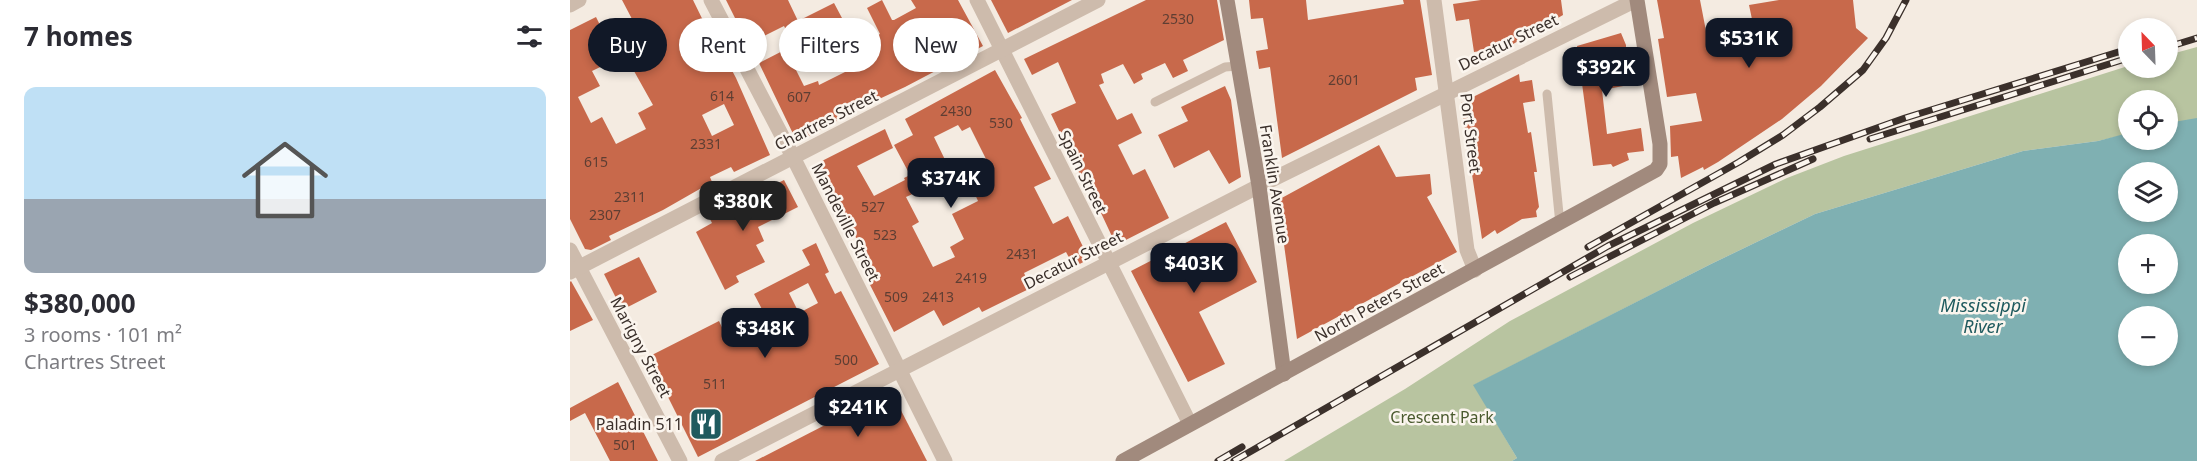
<!DOCTYPE html>
<meta charset="utf-8">
<style>
:root{--surface:#fff;--page:#f7f7f7;--text:#2b2b33;--muted:#7c7c81;--accent:#111827}
body{margin:0;font-family:"Noto Sans",sans-serif;background:var(--page);color:var(--text);height:100vh;display:flex;flex-direction:column;font-size:22px;white-space:nowrap}
*{box-sizing:border-box;margin:0}
p{font-size:20px;color:var(--muted)}
.icon{flex:none;width:33px;height:33px;fill:none;stroke:currentColor;stroke-width:2;stroke-linecap:round;stroke-linejoin:round}
.map{position:relative;flex:1;overflow:hidden}
.sheet{display:flex;flex-direction:column;background:var(--surface);width:570px}
.sheet>*{flex:none}
.top-card{position:absolute;left:18px;top:18px;width:570px;height:54px;display:flex;gap:12px}
.needle{width:39px;rotate:337deg}
.buttons{position:absolute;left:1548px;top:18px;display:grid;gap:12px}
.buttons a{display:grid;place-items:center;width:60px;height:60px;border-radius:50%;background:var(--surface);box-shadow:0 3px 9px #0003;font-size:30px}
.price{position:absolute;translate:-50% -51px;padding:0 14px;border-radius:12px;background:var(--accent);color:#fff;font-size:20px;line-height:39px;filter:drop-shadow(0 2px 3px #0008)}
.price::after{content:'';position:absolute;left:50%;top:36px;width:18px;height:14px;margin-left:-9px;background:inherit;clip-path:polygon(0 0,100% 0,50% 100%)}
.price.on{background:#222;color:#fff}
ul{padding:0;list-style:none}
li{display:grid;align-content:center;gap:12px;height:318px;padding:0 24px}
li span{display:grid;place-items:center;height:186px;border-radius:12px;color:#555}
li>.icon{margin-inline-start:auto}
span .icon{width:108px;height:108px;fill:#fffc;stroke-width:1}
li b{font-size:26px}
h2{display:flex;justify-content:space-between;align-items:center;height:72px;padding:0 24px;font-size:26px}
.tag{padding:0 21px;border-radius:27px;background:var(--surface);box-shadow:0 3px 9px #0003;font-size:21px;line-height:54px}
.tag.on{background:var(--accent);color:#fff}
main{display:flex;flex:1;min-height:0}
.map>svg:first-child{display:block}
</style>
<main>
<section class="sheet">
<h2>7 homes<svg class="icon" aria-label="filters" viewBox="0 0 24 24"><path d="M4 7h16M4 17h16"/><circle cx="9" cy="7" r="2"/><circle cx="15" cy="17" r="2"/></svg></h2>
<ul>
<li><span style="background:linear-gradient(#bfe0f5 60%,#9aa5b1 0)"><svg class="icon" aria-label="home" viewBox="0 0 24 24"><path d="M3 11l9-7 9 7M6 9v11h12V9"/></svg></span><div><b>$380,000</b><p>3 rooms · 101 m²</p><p>Chartres Street</p></div></li>
</ul>
</section>
<div class="map">
<svg width="1627" height="461" viewBox="0 0 1627 461">
<rect width="100%" height="100%" fill="#f4ebe1"/>
<polygon fill="#b8c4a0" points="1627,47 1627,120 1598,126 1598,100 1558,100 1558,134 1528,141 1453,151 1245,214 1141,264 904,385 947,458 942,461 714,461 835,389 940,321 1123,223 1217,178 1274,156 1558,66 1598,68 1598,55"/>
<path fill="#7fb0b2" fill-rule="evenodd" d="M1627,118V461H942L947,458L903,385L1141,264L1245,214L1453,151L1528,141L1558,133V140H1598V123ZM1558,172H1598V212H1558ZM1558,244H1598V284H1558ZM1558,316H1598V356H1558Z"/>
<g fill="#c8694b" fill-rule="evenodd">
<path d="M52,0H123L146,47L149,46L166,78L200,155L164,172L161,167L140,177L142,182L93,210L39,236L41,240L21,250L15,249L0,219V30L26,17L34,33L62,19ZM55,55L83,105L68,113L76,129L46,144L32,117L21,123L8,97L30,86L22,71ZM154,104L164,125L142,136L132,115Z"/>
<polygon points="156,0 218,0 228,21 264,3 272,18 223,43 214,26 178,44"/>
<polygon points="312,0 322,20 324,20 346,8 341,0 388,0 413,46 335,87 266,119 267,121 227,142 189,63 232,41 239,56 223,64 234,86 248,81 249,85 275,72 270,63 273,62 271,59 292,48 291,44 310,34 297,8"/>
<polygon points="421,0 502,0 438,33"/>
<polygon points="576,0 647,0 654,40 613,60 618,71 603,78 595,63 571,74 573,79 564,84 553,64 531,74 534,83 529,85 547,120 562,113 572,133 548,145 563,175 575,169 599,218 546,245 517,183 514,183 481,114 506,103 488,62 462,75 454,59"/>
<polygon points="679,0 736,0 738,20 834,4 833,0 850,0 862,75 845,78 847,90 712,158 700,67 689,69 686,51 698,49 693,18 681,19"/>
<polygon points="911,0 991,0 993,15 938,47 904,52 899,19 886,21 883,4"/>
<polygon points="1087,0 1130,0 1136,31 1183,24 1179,5 1209,0 1283,0 1286,28 1298,38 1251,86 1212,119 1148,162 1134,170 1133,167 1111,178 1108,156 1101,157 1100,126 1132,121 1126,93 1097,97 1088,39 1094,38"/>
<polygon points="1051,33 1056,45 1056,52 1058,52 1056,63 1061,62 1064,84 1032,90 1037,134 1071,128 1074,151 1057,153 1059,160 1043,167 1041,164 1023,166 1007,46"/>
<path d="M425,70L452,118L450,119L457,133L481,179L464,187L483,224L498,216L519,259L504,267L496,252L454,273L461,288L412,312L409,307L373,326L364,310L324,332L296,277L298,276L288,256L294,253L281,228L279,229L269,207L262,211L242,166L315,129L323,148L287,166L304,196L335,180L334,178L340,175L324,145L343,135L335,119ZM388,125L392,131L400,127L417,161L395,172L408,201L382,214L394,239L380,247L385,257L363,267L342,226L349,222L336,197L347,192L346,189L364,179L362,176L379,168L364,137Z"/>
<polygon points="949,74 950,82 962,80 965,101 953,103 958,133 961,132 967,172 964,172 969,207 966,211 967,217 952,219 927,234 925,230 912,239 891,103"/>
<polygon points="655,86 661,100 671,177 659,184 639,150 604,168 588,135 618,121 611,107"/>
<polygon points="809,145 826,177 860,174 862,194 857,197 887,252 727,339 712,230 710,231 707,216 710,214 708,200"/>
<polygon points="214,180 228,207 188,227 194,241 186,245 195,262 166,276 169,282 155,290 126,232 142,223 140,219 167,206 166,204"/>
<polygon points="656,222 687,282 629,312 655,364 618,382 561,271"/>
<path d="M246,243L259,272L255,274L265,294L271,291L309,364L128,457L78,357L149,321L156,336L193,318L195,315L184,294L240,265L232,250ZM238,283L248,303L229,313L219,293Z"/>
<polygon points="69,257 87,292 52,310 34,274"/>
<polygon points="1,281 23,320 0,331 0,282"/>
<polygon points="48,382 88,461 40,461 15,413 0,421 0,408"/>
<polygon points="321,391 357,461 185,461"/>
</g>
<g fill="none" stroke-linecap="round" stroke-linejoin="round">
<g stroke="#cdbbac" stroke-width="9">
<polyline points="977,94 990,224"/>
<polyline points="585,102 655,67 668,66"/>
</g>
<g stroke="#cdbbac" stroke-width="15">
<polyline points="141,0 223,157 375,461"/>
<polyline points="407,0 620,424"/>
<polyline points="864,0 897,250 905,270"/>
<polyline points="0,5 9,0"/>
<polyline points="0,250 110,461"/>
<polyline points="0,272 528,0"/>
<polyline points="152,461 689,186 1066,0"/>
</g>
<g stroke="#a18a7d" stroke-width="15">
<polyline points="657,0 689,186 714,374"/>
<polyline points="553,461 1086,170 1090,164 1090,144 1067,0"/>
</g>
<g stroke="#3b302b" stroke-width="7">
<g id="rail">
<polyline points="1598,47 1627,38"/>
<polyline points="1300,139 1555,59"/>
<polyline points="1018,247 1169,162 1213,135 1250,107 1293,70 1316,38 1336,0"/>
<polyline points="1000,277 1144,203 1243,159"/>
<polyline points="648,461 672,447"/>
<polyline points="664,461 1038,246 1206,164 1335,118 1558,49"/>
</g>
</g>
<use href="#rail" stroke="#fbf5ee" stroke-width="4.5" stroke-dasharray="14" stroke-linecap="butt"/>
</g>
<defs>
<g id="restaurant-square" transform="scale(1.725)"><rect x="-9" y="-9" width="18" height="18" rx="4" fill="#1f5a5e" stroke="#fbf5ee"/><path d="M-5-6h1v4h1v-4h1v4h1v-4h1v5L-1.5 .5V6h-2V.5L-5-1ZM5-6V6H3V1.5H1.5Q1.5-4 5-6Z" fill="#fff"/></g>
</defs>
<g fill-rule="evenodd">
<use href="#restaurant-square" x="136" y="424"/>
</g>
<g text-anchor="middle" dominant-baseline="central" stroke-width="5" stroke-linejoin="round" paint-order="stroke">
<g font-size="14" fill="#5e3e33">
<text x="608" y="18">2530</text>
<text x="774" y="79">2601</text>
<text x="152" y="95">614</text>
<text x="229" y="96">607</text>
<text x="386" y="110">2430</text>
<text x="431" y="122">530</text>
<text x="136" y="143">2331</text>
<text x="26" y="161">615</text>
<text x="60" y="196">2311</text>
<text x="303" y="206">527</text>
<text x="35" y="214">2307</text>
<text x="315" y="234">523</text>
<text x="452" y="253">2431</text>
<text x="401" y="277">2419</text>
<text x="326" y="296">509</text>
<text x="368" y="296">2413</text>
<text x="276" y="359">500</text>
<text x="145" y="383">511</text>
<text x="55" y="444">501</text>
</g>
<g font-size="16" fill="#3b302b" stroke="#fbf5ee">
<text transform="translate(938 42) rotate(-26)">Decatur Street</text>
<text transform="translate(256 120) rotate(-27)">Chartres Street</text>
<text transform="translate(901 133) rotate(83)">Port Street</text>
<text transform="translate(513 172) rotate(64)">Spain Street</text>
<text transform="translate(705 184) rotate(81)">Franklin Avenue</text>
<text transform="translate(276 222) rotate(63)">Mandeville Street</text>
<text transform="translate(503 260) rotate(-27)">Decatur Street</text>
<text transform="translate(809 302) rotate(-29)">North Peters Street</text>
<text transform="translate(71 347) rotate(62)">Marigny Street</text>
</g>
<g font-size="16" fill="#4a5a2e" stroke="#fbf5ee">
<text x="872" y="417">Crescent Park</text>
</g>
<g font-size="16" fill="#3b302b" stroke="#fbf5ee" text-anchor="end">
<text x="113" y="424">Paladin 511</text>
</g>
<g font-size="18" font-style="italic" fill="#1f5a5e" stroke="#fbf5ee">
<text x="1413" y="305">Mississippi<tspan x="1413" dy="21">River</tspan></text>
</g>
</g>
</svg>
<div class="buttons">
<a><svg class="needle" viewBox="-14 -14 28 28"><path d="M0-13l5 13h-10z" fill="#e53935"/><path d="M0 13l5-13h-10z" fill="#7c7c81"/></svg></a>
<a><svg class="icon" aria-label="locate" viewBox="0 0 24 24"><circle cx="12" cy="12" r="6"/><path d="M12 2v4M12 18v4M2 12h4M18 12h4"/></svg></a>
<a><svg class="icon" aria-label="layers" viewBox="0 0 24 24"><path d="M12 4l9 5-9 5-9-5zM3 14l9 5 9-5"/></svg></a>
<a>+</a>
<a>−</a>
</div>
<b class="price" style="left:1179px;top:69px">$531K</b>
<b class="price" style="left:1036px;top:98px">$392K</b>
<b class="price" style="left:381px;top:209px">$374K</b>
<b class="price on" style="left:173px;top:232px">$380K</b>
<b class="price" style="left:624px;top:294px">$403K</b>
<b class="price" style="left:195px;top:359px">$348K</b>
<b class="price" style="left:288px;top:438px">$241K</b>
<div class="top-card">
<a class="tag on">Buy</a>
<a class="tag">Rent</a>
<a class="tag">Filters</a>
<a class="tag">New</a>
</div>
</div>
</main>
